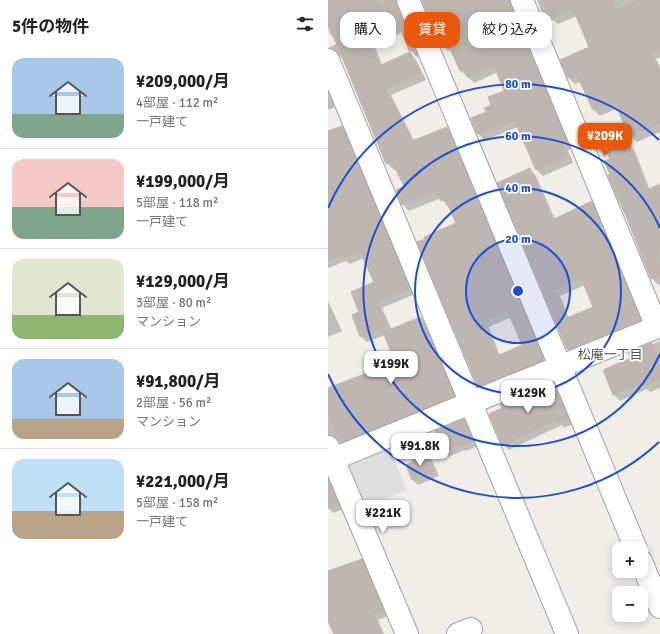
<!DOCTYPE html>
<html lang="ja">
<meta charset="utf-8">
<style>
:root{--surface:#fff;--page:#f2f2f2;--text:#222;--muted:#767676;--line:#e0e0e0;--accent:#ea580c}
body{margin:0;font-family:Signika,"Noto Sans JP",sans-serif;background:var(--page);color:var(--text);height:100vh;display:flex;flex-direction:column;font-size:15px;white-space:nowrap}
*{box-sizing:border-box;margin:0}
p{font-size:13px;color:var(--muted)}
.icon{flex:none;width:22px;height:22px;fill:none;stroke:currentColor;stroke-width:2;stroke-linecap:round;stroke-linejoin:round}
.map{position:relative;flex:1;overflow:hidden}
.sheet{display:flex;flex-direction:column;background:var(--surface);width:328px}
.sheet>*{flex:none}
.guide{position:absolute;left:12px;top:12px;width:260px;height:36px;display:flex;gap:8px}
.buttons{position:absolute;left:284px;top:542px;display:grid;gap:8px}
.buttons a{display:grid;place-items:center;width:36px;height:36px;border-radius:8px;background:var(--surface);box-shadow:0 2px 10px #0003;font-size:20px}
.price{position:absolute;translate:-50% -34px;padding:0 9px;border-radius:8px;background:#fff;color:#222;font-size:13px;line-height:26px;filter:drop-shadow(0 1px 2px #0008)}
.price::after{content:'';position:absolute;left:50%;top:24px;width:12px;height:9px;margin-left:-6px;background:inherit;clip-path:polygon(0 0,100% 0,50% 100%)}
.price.selected{background:var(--accent);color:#fff}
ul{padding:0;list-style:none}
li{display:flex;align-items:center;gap:12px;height:100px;padding:0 12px}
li+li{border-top:1px solid var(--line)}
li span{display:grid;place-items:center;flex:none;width:112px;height:80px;border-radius:12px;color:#555}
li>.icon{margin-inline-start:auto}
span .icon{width:48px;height:48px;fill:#fffc;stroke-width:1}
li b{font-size:17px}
h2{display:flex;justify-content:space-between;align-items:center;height:48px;padding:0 12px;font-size:17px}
.tag{padding:0 14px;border-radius:12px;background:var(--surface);box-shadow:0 2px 10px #0003;font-size:14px;line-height:36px}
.tag.selected{background:var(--accent);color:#fff}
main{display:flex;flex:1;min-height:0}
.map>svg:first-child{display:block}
</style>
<main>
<section class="sheet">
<h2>5件の物件<svg class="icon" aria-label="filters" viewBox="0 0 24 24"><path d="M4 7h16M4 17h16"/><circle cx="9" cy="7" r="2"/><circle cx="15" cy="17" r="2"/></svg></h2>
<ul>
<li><span style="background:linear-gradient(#a9c7e8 70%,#7fa58c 0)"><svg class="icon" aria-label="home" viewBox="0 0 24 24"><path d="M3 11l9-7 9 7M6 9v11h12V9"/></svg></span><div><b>¥209,000/月</b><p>4部屋 · 112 m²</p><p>一戸建て</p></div></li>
<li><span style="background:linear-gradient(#f6c9c9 60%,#7fa58c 0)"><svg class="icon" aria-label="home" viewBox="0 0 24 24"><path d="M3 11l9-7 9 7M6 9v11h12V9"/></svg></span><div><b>¥199,000/月</b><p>5部屋 · 118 m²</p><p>一戸建て</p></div></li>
<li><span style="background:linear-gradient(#dfe7d0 70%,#8fb573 0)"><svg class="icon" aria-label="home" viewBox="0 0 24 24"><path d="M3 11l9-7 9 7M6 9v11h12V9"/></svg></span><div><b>¥129,000/月</b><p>3部屋 · 80 m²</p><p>マンション</p></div></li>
<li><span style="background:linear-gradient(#a9c7e8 75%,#b9a48a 0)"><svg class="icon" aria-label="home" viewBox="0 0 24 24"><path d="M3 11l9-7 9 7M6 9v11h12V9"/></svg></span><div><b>¥91,800/月</b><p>2部屋 · 56 m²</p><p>マンション</p></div></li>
<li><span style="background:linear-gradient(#bfe0f5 65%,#b9a48a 0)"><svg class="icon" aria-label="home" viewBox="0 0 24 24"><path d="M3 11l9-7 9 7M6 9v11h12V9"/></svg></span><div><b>¥221,000/月</b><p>5部屋 · 158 m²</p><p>一戸建て</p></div></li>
</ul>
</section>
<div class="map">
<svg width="332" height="634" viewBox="0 0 332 634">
<rect width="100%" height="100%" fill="#f1eee8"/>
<polygon fill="#dfdede" points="59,443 79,490 35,508 16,461"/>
<g fill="#0003" fill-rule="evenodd">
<path d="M0,0H76L93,56L89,57L82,50L75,32L46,44L54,65L82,53L88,60L98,80L63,95L87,142L119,129L126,135L222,366L157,393L150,386L129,224L122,206L120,207L113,198L81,211L75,205L69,190L77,187L68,169L66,170L59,163L15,59L9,54L2,55L0,56V48L8,44L0,25ZM184,317L196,345L172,356L161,327Z"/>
<polygon points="95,0 190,0 245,148 240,150 245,163 215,176 208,169 190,127 157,140 150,134 160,113 165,105 177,92 170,72 146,83 140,77 133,71 123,49 120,51 113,44"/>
<polygon points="209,0 332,0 332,57 328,59 332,67 332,132 309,142 302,135 290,108 272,116 266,110 253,82 247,84 241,78 233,60 262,47 249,16 230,24 225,20 221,21 215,15"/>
<polygon points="0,86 9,106 0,110"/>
<polygon points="14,127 19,133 87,294 54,308 64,330 93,318 99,324 132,402 18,448 12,442 9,440 0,442 0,389 68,363 57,335 39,342 33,336 33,312 47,283 36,258 22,264 18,261 1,268 0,267 0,132"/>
<polygon points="299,142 306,149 322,190 332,185 332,284 330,285 324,278 283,175 283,159"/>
<path d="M202,169L208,176L227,219L263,202L270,209L278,228L277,229L318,327L246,355L239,349L171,183ZM257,285L266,308L241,318L232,296Z"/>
<polygon points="0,301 14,331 0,337"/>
<polygon points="332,341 332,388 322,392 319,389 292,401 286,395 276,371 304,359 302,353"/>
<polygon points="225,384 231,390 245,424 236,428 234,425 181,450 175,444"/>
<polygon points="136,420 142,426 150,446 138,451 136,450 121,457 115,451"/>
<polygon points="98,454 104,460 111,476 90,485 84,479"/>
<polygon points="0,477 3,480 15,509 6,513 0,508"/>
<polygon points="33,560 39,566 60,616 50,620 56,634 7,634 0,618 0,579"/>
</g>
<g fill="#beb7b1" stroke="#c2b4ab" fill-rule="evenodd">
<path d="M0,0H49L51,4L60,0H68V5L87,49L81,51L71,24L40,38L51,66L82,52L92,73L57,89L84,141L119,127L216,360L150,387L89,242L97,239L96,237L128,223L117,199L113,201L108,190L74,205L68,190L76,186L64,162L58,164L5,35H3L0,27ZM179,310L194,345L169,356L155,321Z"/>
<polygon points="94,0 182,0 182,5 239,141 234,143 239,156 208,170 186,120 149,134 143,118 158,112 156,108 163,105 160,97 176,91 166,65 139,77 136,70 132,71 119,42 112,45"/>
<polygon points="215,0 283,0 287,10 312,0 332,0 332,48 323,52 332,74 332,123 301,136 286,101 265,110 249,75 240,78 232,60 261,47 245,9 223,18"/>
<polygon points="14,126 81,288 49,302 59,326 32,337 24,315 31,312 23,292 46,282 32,252 15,259 13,255 0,260 0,131"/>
<polygon points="300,141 319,190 332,184 332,248 327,250 332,262 332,275 323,279 298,216 286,190 280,175 282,174 276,161 282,159 278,150"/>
<path d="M202,168L224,220L264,201L272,222L271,223L313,320L239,349L169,183ZM253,278L265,307L239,318L226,290Z"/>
<polygon points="93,317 126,396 13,442 0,414 0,388 67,362 55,332"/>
<polygon points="324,343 332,361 332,379 315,386 313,383 285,395 275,370 303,358 300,352"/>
<polygon points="225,383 240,418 229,423 228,420 174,445 161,414 174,408 172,405"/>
<polygon points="136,419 145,440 131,446 130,444 114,452 107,437 109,436 107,431"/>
<polygon points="99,453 106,471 84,480 78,465 86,461 85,458"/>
<polygon points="0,479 10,504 0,508"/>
<polygon points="34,559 55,610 44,614 53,634 6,634 0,621 0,571"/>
</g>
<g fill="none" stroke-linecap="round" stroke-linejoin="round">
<g stroke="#a2a2a2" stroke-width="24">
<g id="minor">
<polyline points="80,0 308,549"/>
<polyline points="194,0 329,327"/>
<polyline points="0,60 239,634"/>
<polyline points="0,447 79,634"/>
<polyline points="0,461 332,326"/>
<polyline points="313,561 332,607"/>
<polyline points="130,634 143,629"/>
</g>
</g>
<use href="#minor" stroke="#fff" stroke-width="22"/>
</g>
<circle cx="190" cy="291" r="52" fill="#1d4ed8" fill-opacity=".12"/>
<g fill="none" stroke="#1d4ed8" stroke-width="2">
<circle cx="190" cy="291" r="52"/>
<circle cx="190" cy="291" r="103"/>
<path d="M332 354A155 155 0 1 1 332 228"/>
<path d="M331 442A207 207 0 0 1 0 374M0 208A207 207 0 0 1 331 140"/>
</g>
<g text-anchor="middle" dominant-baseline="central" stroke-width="3.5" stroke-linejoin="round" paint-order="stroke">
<g font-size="13" fill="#545454" stroke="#fff">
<text x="282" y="355">松庵一丁目</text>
</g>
</g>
<circle cx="190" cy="291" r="6" fill="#1d4ed8" stroke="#fff" stroke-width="2"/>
<g font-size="12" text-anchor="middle" font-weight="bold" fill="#1d4ed8" stroke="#fff" stroke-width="3.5" stroke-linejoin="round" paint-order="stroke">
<text x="190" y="88">80 m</text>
<text x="190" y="140">60 m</text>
<text x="190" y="192">40 m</text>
<text x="190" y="243">20 m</text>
</g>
</svg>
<div class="buttons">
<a>+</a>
<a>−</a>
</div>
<b class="price selected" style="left:277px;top:157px">¥209K</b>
<b class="price" style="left:63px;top:385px">¥199K</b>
<b class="price" style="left:200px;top:414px">¥129K</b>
<b class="price" style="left:92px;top:467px">¥91.8K</b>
<b class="price" style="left:55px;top:534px">¥221K</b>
<div class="guide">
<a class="tag">購入</a>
<a class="tag selected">賃貸</a>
<a class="tag">絞り込み</a>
</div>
</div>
</main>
